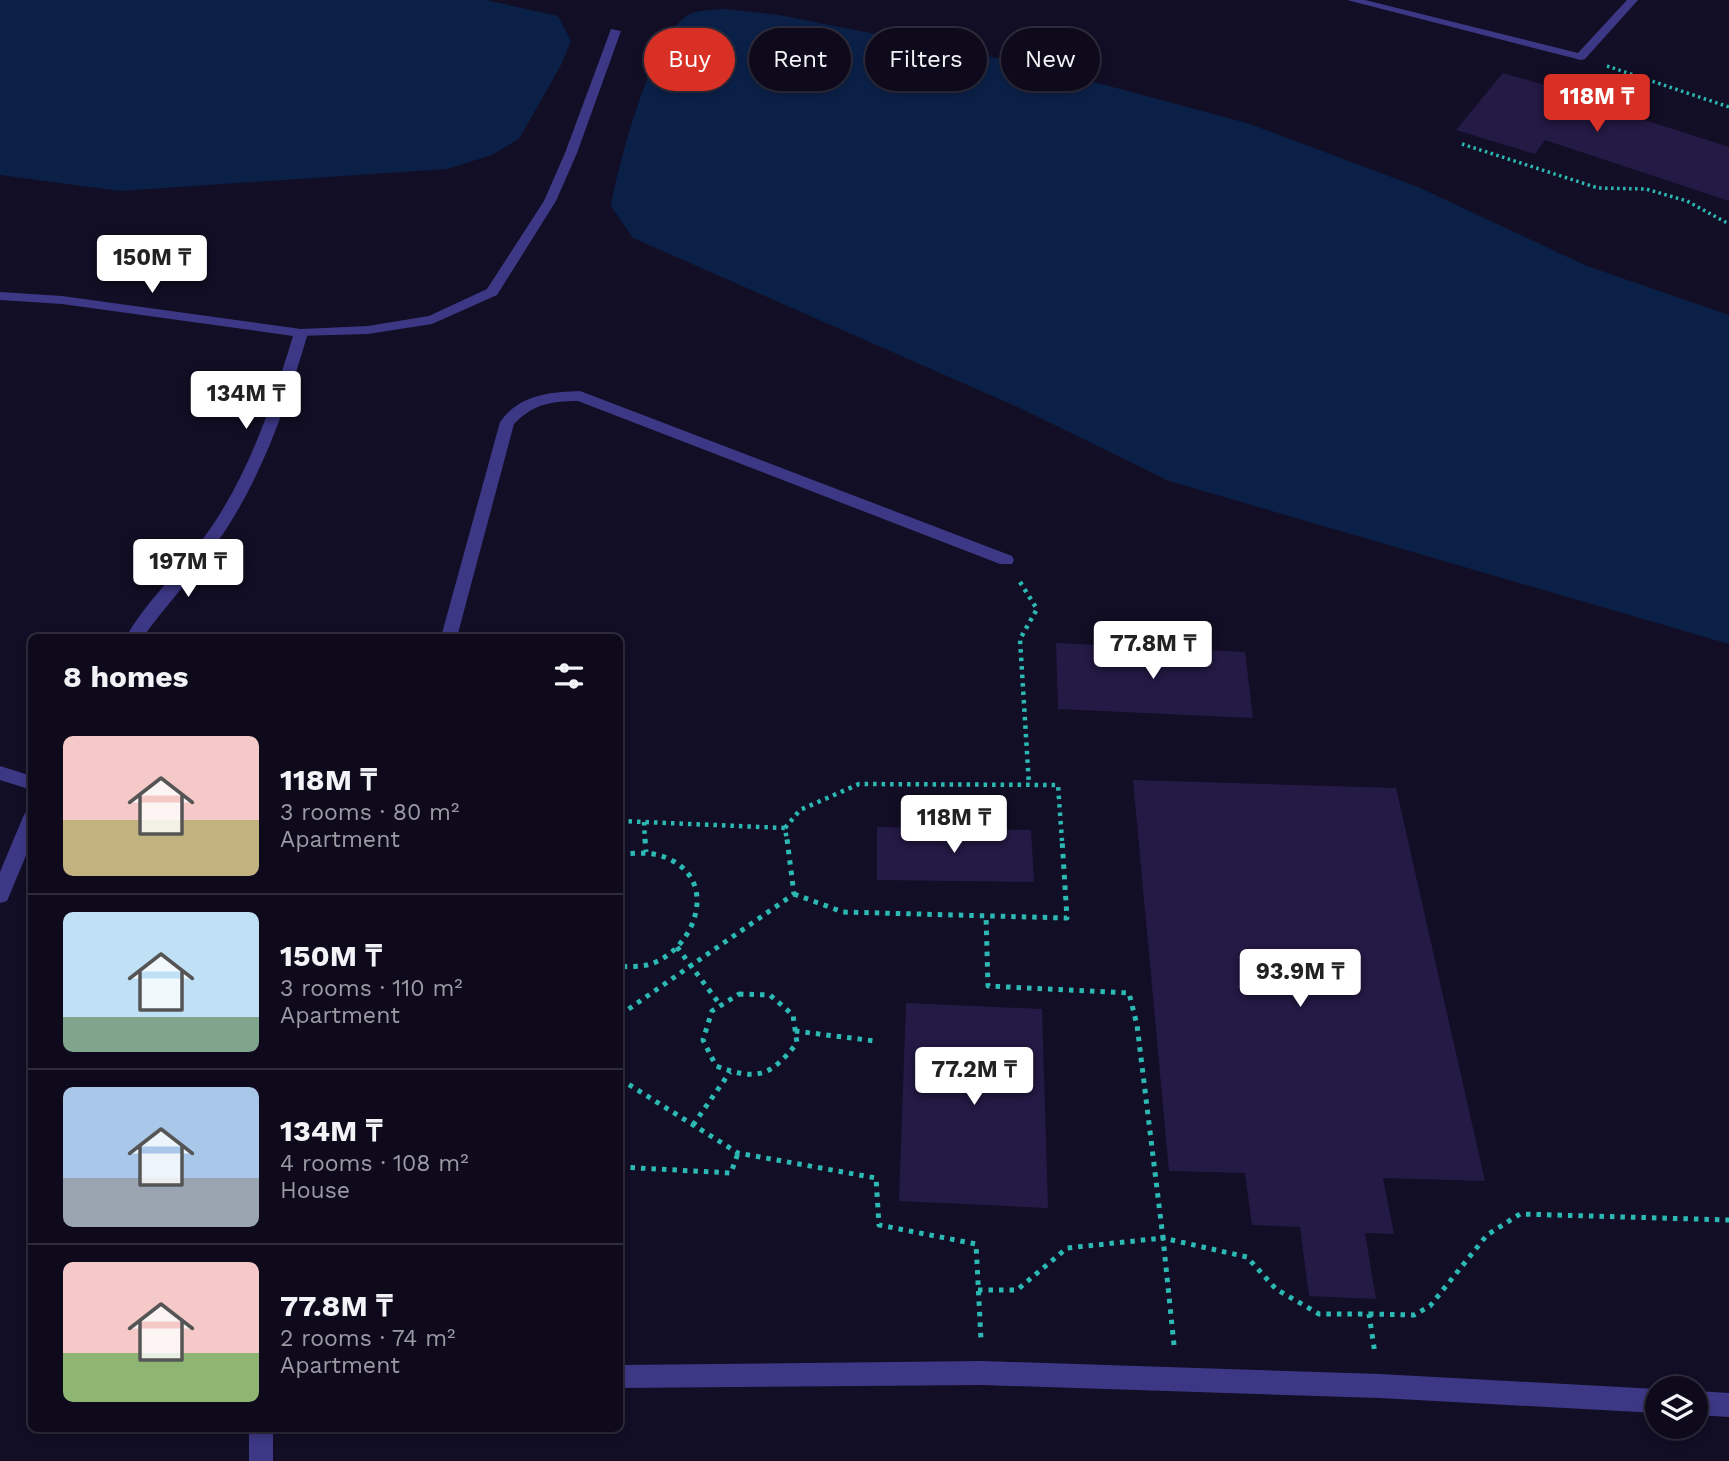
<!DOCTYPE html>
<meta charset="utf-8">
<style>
:root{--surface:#0e0a1c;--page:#171325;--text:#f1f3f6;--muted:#9b9aa3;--line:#2e2b3b;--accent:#d93025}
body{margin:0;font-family:"Work Sans",sans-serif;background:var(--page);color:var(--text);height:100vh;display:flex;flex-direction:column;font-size:26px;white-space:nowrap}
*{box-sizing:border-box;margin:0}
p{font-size:23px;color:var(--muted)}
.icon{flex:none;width:38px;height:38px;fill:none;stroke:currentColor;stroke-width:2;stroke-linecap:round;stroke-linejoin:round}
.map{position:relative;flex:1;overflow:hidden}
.details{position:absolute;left:28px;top:634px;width:595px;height:798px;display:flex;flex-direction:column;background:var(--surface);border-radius:10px;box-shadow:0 4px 10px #0003,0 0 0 2px var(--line)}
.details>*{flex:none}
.top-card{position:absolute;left:644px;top:28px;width:665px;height:63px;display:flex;gap:14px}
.controls{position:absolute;left:1645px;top:1376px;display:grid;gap:14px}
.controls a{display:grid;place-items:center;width:63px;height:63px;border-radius:50%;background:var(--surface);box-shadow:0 4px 10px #0003,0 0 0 2px var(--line);font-size:35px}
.price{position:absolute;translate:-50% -60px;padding:0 16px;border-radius:7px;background:#fff;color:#222;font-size:23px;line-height:46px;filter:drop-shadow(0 2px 4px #0008)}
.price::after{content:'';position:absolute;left:50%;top:42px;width:21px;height:16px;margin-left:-10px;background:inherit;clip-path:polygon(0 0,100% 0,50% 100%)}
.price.selected{background:var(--accent);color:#fff}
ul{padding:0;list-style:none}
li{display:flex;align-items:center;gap:21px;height:175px;padding:0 35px}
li+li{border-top:2px solid var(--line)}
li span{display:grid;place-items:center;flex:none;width:196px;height:140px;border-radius:10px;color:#555}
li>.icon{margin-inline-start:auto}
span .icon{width:84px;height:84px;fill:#fffc;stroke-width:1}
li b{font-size:30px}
h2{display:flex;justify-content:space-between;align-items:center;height:84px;padding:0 35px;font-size:30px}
.tag{padding:0 24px;border-radius:32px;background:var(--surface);box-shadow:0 4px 10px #0003,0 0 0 2px var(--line);font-size:24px;line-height:63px}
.tag.selected{background:var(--accent);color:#fff}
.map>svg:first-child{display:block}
</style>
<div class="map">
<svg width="1729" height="1461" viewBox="0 0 1729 1461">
<rect width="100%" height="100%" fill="#120e25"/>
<g fill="#0b2047">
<polygon points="0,0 486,0 558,16 571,41 561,65 519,139 492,155 447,169 120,191 0,175"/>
<path d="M724,9L779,15L1027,64L1247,123L1418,187L1587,266L1729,315V644L1169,481L1022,409L633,238L611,206C618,166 653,29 692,13C701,10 714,10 724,9Z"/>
</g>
<g fill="#241a46">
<polygon points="1503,73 1579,95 1576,98 1729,147 1729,201 1545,140 1535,154 1456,130"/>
<polygon points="1056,643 1245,652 1253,718 1058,709"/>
<polygon points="1133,780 1396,788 1485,1181 1383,1178 1394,1234 1365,1233 1376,1299 1309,1296 1300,1227 1252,1225 1245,1173 1169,1171"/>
<polygon points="877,827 1031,830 1034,882 877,880"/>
<polygon points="906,1003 1042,1009 1048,1208 899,1201"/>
</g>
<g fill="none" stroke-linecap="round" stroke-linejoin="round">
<g stroke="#2cb9b3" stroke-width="3.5" stroke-dasharray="2.5 3.5" stroke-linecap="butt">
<polyline points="1607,66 1729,107"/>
<polyline points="1462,144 1598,188 1646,189 1687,201 1729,224"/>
</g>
<g stroke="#2cb9b3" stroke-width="4.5" stroke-dasharray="3.5 5" stroke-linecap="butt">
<polyline points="1020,582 1037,609 1020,639 1029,785"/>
<polyline points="620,821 785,828 787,841"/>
<polyline points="644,822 645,841"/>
<polyline points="785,828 800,810 859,784 1058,785 1062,841"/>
</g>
<g stroke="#2cb9b3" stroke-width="5" stroke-dasharray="4.5 6" stroke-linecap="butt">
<polyline points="645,839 646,852"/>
<path d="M620,854C638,853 656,851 673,861C720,887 691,954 647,965C639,967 629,966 620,967"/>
<polyline points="794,894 843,912 1067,918 1062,839"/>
<polyline points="677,947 721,1006"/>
<path d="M739,994L770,995L793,1015L797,1043C770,1077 757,1081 716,1066L703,1040L712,1011Z"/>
<polyline points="620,1015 794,894 787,839"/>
<polyline points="795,1031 875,1041"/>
<polyline points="620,1079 738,1153 876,1178 879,1225 976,1244 981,1340"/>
<polyline points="693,1125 730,1072"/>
<polyline points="620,1167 731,1173 738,1153"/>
<polyline points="978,1290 1017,1290 1067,1248 1163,1238 1137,1025 1129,993 988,986 986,916"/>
<polyline points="1369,1314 1414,1315 1430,1306 1487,1235 1520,1214 1729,1220"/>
<polyline points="1174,1345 1163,1238 1247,1257 1276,1289 1319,1314 1369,1314 1375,1354"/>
</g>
<g fill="#3d3885" fill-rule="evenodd">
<polygon points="1347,0 1365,0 1578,53 1627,0 1638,0 1585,59 1581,60"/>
<polygon points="611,29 621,31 577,153 556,201 497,295 432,324 368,334 296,336 294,333 301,329 368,326 429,316 487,289 544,201 565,153"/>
<path d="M580,391L1012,556L1014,560L1012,564H1000L578,401C552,401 533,404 514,424L457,637H441L500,422C519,395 549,392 580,391Z"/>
<polygon points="982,1361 1380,1374 1657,1389 1657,1413 1380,1398 982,1385 620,1388 620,1365"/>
<polygon points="1696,1391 1729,1393 1729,1417 1696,1415"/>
<rect x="249" y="1428" width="24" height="33"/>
</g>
<g fill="#3d3885" fill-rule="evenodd">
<path d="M0,292L62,296L301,329L308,333C286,407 261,481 216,544C194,576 166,605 143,637H126C147,600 180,571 205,536C248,477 272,405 293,336L62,304L0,300Z"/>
<polygon points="0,766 32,776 32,790 0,780"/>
<polygon points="32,810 32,841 7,901 0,903 0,872 23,817 26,812"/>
</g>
</g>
</svg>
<div class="controls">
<a><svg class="icon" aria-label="layers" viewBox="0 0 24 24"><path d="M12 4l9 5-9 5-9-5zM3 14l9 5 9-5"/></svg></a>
</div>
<b class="price selected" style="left:1597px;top:134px">118M ₸</b>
<b class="price" style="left:152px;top:295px">150M ₸</b>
<b class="price" style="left:246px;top:431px">134M ₸</b>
<b class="price" style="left:188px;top:599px">197M ₸</b>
<b class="price" style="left:1153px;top:681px">77.8M ₸</b>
<b class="price" style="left:954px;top:855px">118M ₸</b>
<b class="price" style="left:1300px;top:1009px">93.9M ₸</b>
<b class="price" style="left:974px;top:1107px">77.2M ₸</b>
<div class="top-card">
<a class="tag selected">Buy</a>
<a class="tag">Rent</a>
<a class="tag">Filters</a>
<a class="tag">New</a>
</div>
<section class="details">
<h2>8 homes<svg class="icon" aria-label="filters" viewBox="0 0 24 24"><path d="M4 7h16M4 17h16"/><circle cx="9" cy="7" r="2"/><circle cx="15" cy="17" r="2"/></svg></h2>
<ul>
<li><span style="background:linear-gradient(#f6c9c9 60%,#c2b280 0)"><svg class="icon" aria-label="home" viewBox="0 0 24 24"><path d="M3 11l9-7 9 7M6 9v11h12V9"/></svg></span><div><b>118M ₸</b><p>3 rooms · 80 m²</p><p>Apartment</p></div></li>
<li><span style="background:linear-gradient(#bfe0f5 75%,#7fa58c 0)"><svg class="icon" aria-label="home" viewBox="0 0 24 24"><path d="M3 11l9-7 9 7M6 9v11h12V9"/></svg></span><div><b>150M ₸</b><p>3 rooms · 110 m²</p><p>Apartment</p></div></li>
<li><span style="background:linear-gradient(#a9c7e8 65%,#9aa5b1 0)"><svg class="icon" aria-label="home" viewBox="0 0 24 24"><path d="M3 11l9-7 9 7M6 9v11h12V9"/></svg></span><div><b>134M ₸</b><p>4 rooms · 108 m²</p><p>House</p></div></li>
<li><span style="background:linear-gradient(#f6c9c9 65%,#8fb573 0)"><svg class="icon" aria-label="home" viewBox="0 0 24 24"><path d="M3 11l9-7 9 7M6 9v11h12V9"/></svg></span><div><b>77.8M ₸</b><p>2 rooms · 74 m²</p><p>Apartment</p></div></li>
</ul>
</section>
</div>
